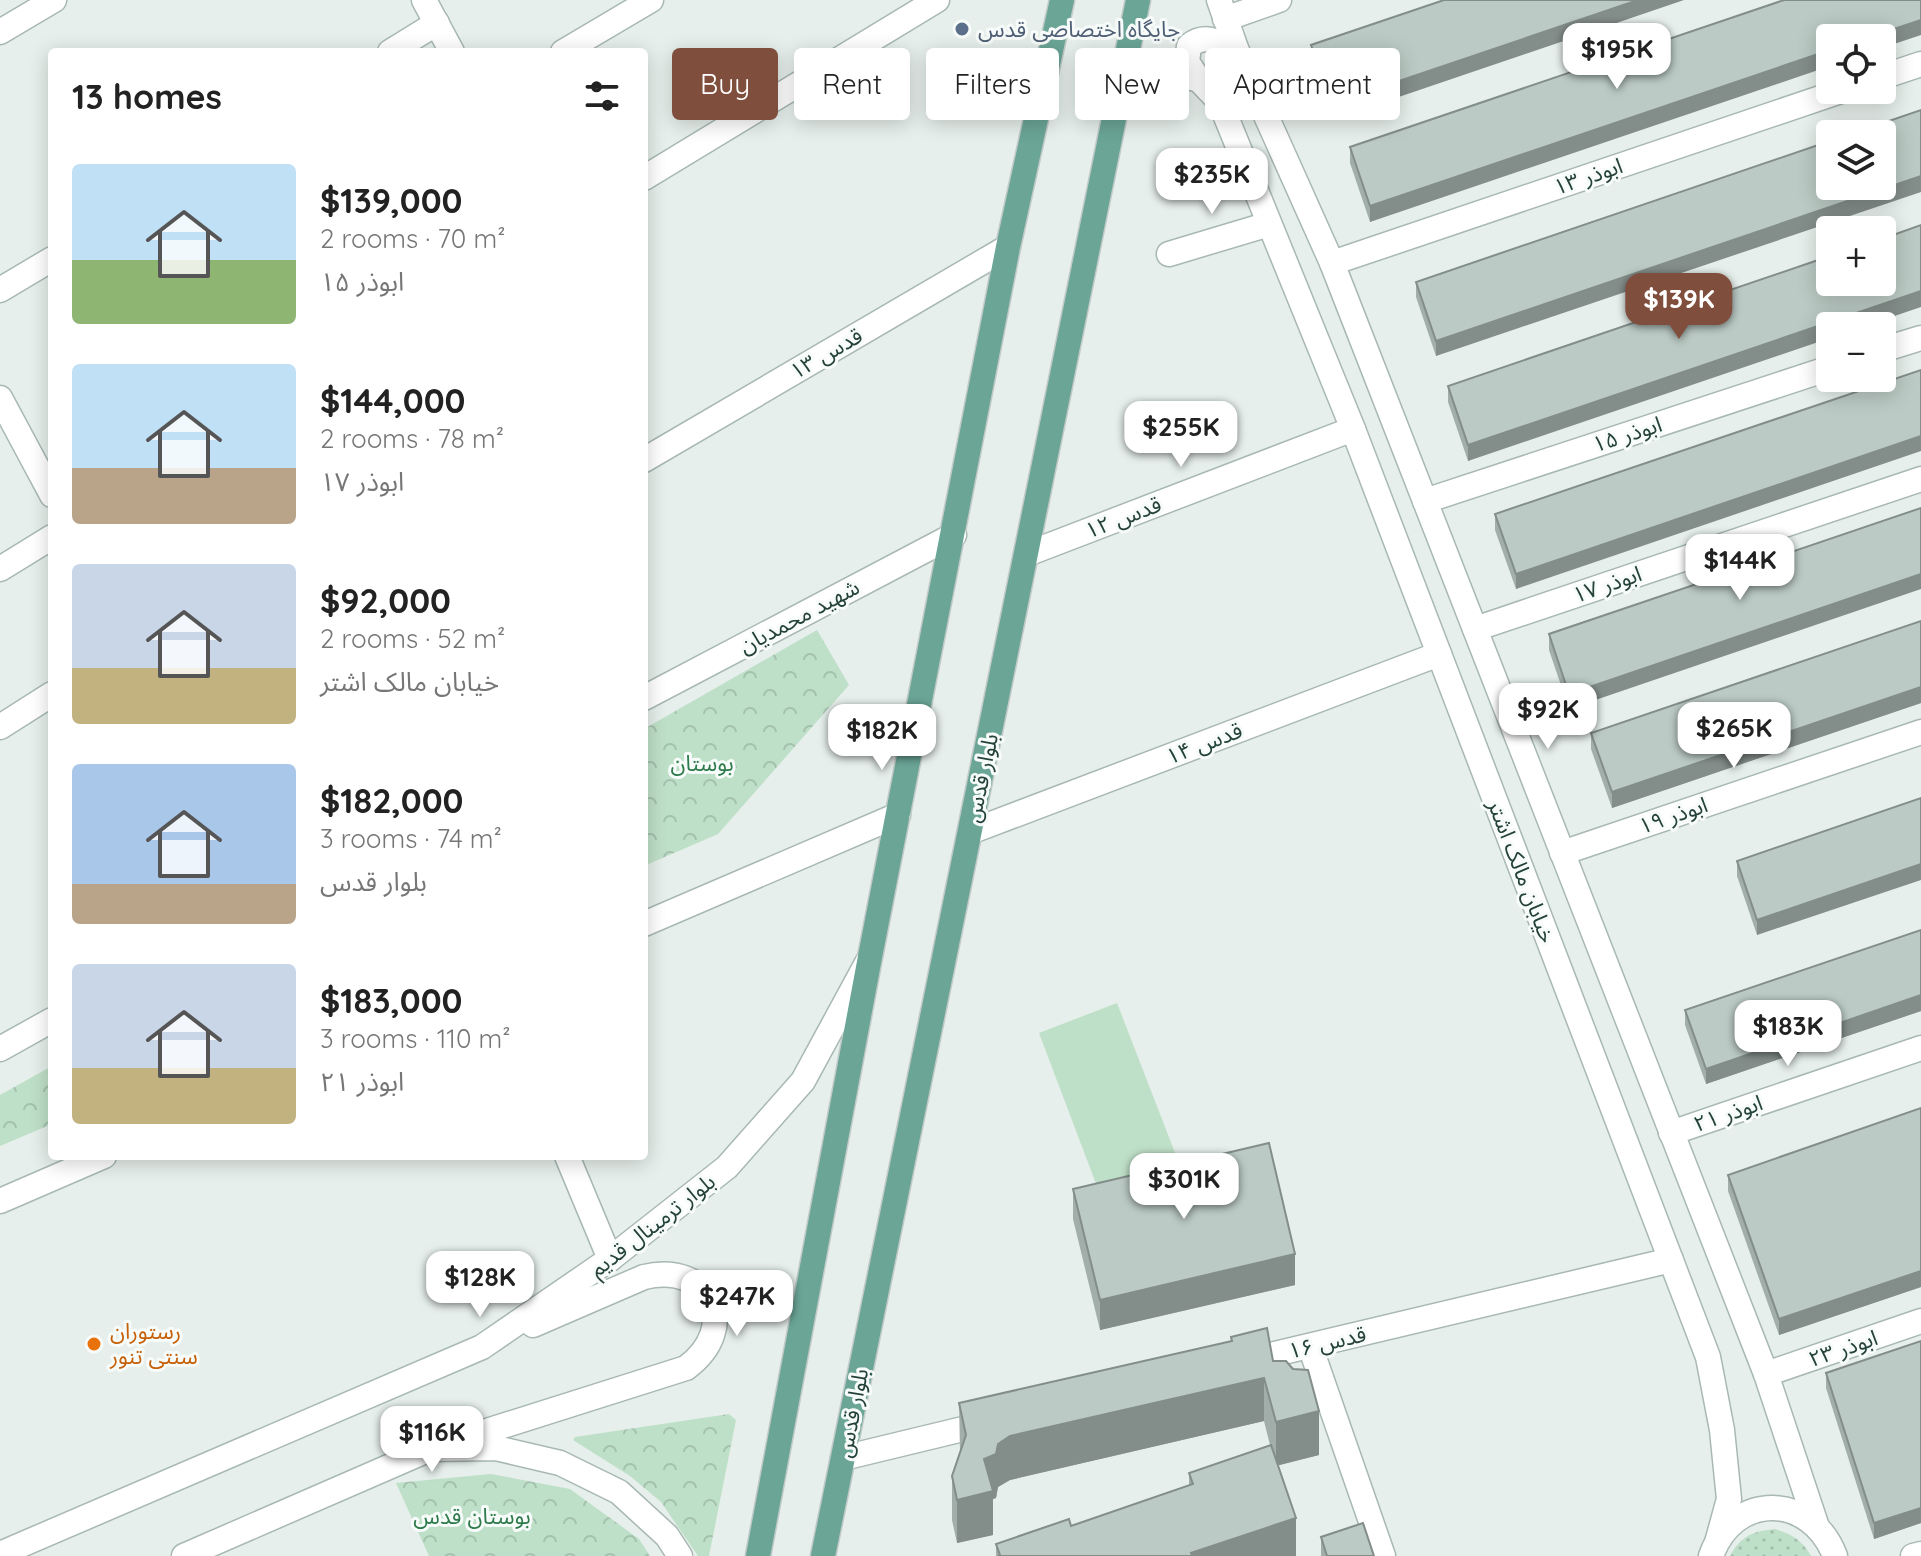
<!DOCTYPE html>
<meta charset="utf-8">
<style>
:root{--surface:#fff;--page:#f2f2f2;--text:#222;--muted:#767676;--accent:#804e3d}
body{margin:0;font-family:Quicksand,"Noto Sans Arabic",sans-serif;background:var(--page);color:var(--text);height:100vh;display:flex;flex-direction:column;font-size:30px;white-space:nowrap}
*{box-sizing:border-box;margin:0}
p{font-size:26px;color:var(--muted)}
.icon{flex:none;width:44px;height:44px;fill:none;stroke:currentColor;stroke-width:2;stroke-linecap:round;stroke-linejoin:round}
.map{position:relative;flex:1;overflow:hidden}
.drawer{position:absolute;left:48px;top:48px;width:600px;height:1112px;display:flex;flex-direction:column;background:var(--surface);border-radius:8px;box-shadow:0 4px 20px #0003}
.drawer>*{flex:none}
.banner{position:absolute;left:672px;top:48px;width:760px;height:72px;display:flex;gap:16px}
.tools{position:absolute;left:1816px;top:24px;display:grid;gap:16px}
.tools a{display:grid;place-items:center;width:80px;height:80px;border-radius:8px;background:var(--surface);box-shadow:0 4px 20px #0003;font-size:40px}
.price{position:absolute;translate:-50% -68px;padding:0 18px;border-radius:16px;background:#fff;color:#222;font-size:26px;line-height:52px;filter:drop-shadow(0 2px 4px #0008)}
.price::after{content:'';position:absolute;left:50%;top:48px;width:24px;height:18px;margin-left:-12px;background:inherit;clip-path:polygon(0 0,100% 0,50% 100%)}
.price.selected{background:var(--accent);color:#fff}
ul{padding:0;list-style:none}
li{display:flex;align-items:center;gap:24px;height:200px;padding:0 24px}
li span{display:grid;place-items:center;flex:none;width:224px;height:160px;border-radius:8px;color:#555}
li>.icon{margin-inline-start:auto}
span .icon{width:96px;height:96px;fill:#fffc;stroke-width:1}
li b{font-size:34px}
h2{display:flex;justify-content:space-between;align-items:center;height:96px;padding:0 24px;font-size:34px}
.pill{padding:0 28px;border-radius:8px;background:var(--surface);box-shadow:0 4px 20px #0003;font-size:28px;line-height:72px}
.pill.selected{background:var(--accent);color:#fff}
.map>svg:first-child{display:block}
</style>
<div class="map">
<svg width="1921" height="1556" viewBox="0 0 1921 1556">
<defs>
<pattern id="grass-dots" width="8" height="8" patternUnits="userSpaceOnUse" patternTransform="scale(2)"><rect width="8" height="8" fill="#bfe0c8"/><path d="M2 2h.1M6 6h.1" fill="none" stroke="#a4c1ad" stroke-width="1.8" stroke-linecap="round"/></pattern>
<pattern id="park-crowns" width="20" height="18" patternUnits="userSpaceOnUse" patternTransform="scale(2)"><rect width="20" height="18" fill="#bfe0c8"/><path d="M2 6a3 3 0 1 1 6 0M12 15a3 3 0 1 1 6 0" fill="none" stroke="#a4c1ad"/></pattern>
</defs>
<rect width="100%" height="100%" fill="#e6efeb"/>
<path fill="url(#grass-dots)" d="M1775,1529C1792,1534 1802,1540 1811,1556H1730C1740,1536 1754,1531 1775,1529Z"/>
<g fill="url(#park-crowns)">
<polygon points="817,630 849,685 718,834 644,866 644,729"/>
<polygon points="52,1066 52,1124 0,1146 0,1095"/>
<polygon points="729,1414 736,1420 709,1556 698,1556 661,1502 630,1476 573,1440 575,1437"/>
<polygon points="491,1474 570,1489 639,1539 650,1556 429,1556 396,1483"/>
</g>
<polygon fill="#bfe0c8" points="1117,1003 1177,1158 1098,1189 1039,1033"/>
<g fill="none" stroke-linecap="round" stroke-linejoin="round">
<g stroke="#a8b8b2" stroke-width="27">
<g id="minor">
<polyline points="424,0 452,52"/>
<polyline points="1219,0 1237,51 1332,263 1766,1374 1816,1524"/>
<polyline points="1225,19 1279,0"/>
<polyline points="0,32 54,0"/>
<polyline points="390,52 437,23"/>
<polyline points="563,52 651,0"/>
<polyline points="1882,77 1921,64"/>
<path d="M1199,80L1187,62L1189,46C1205,32 1221,43 1237,51"/>
<polyline points="1119,98 1141,78 1169,72 1199,80 1220,102 1353,429 1708,1357 1722,1430 1729,1499 1718,1539"/>
<polyline points="644,178 937,0"/>
<polyline points="1169,254 1269,224"/>
<polyline points="1332,263 1844,90"/>
<polyline points="0,290 52,259"/>
<polyline points="1882,350 1921,338"/>
<polyline points="0,398 52,495"/>
<polyline points="644,460 1008,247"/>
<polyline points="1425,501 1830,368"/>
<polyline points="1027,554 1353,429"/>
<polyline points="0,569 52,537"/>
<polyline points="1475,629 1921,479"/>
<polyline points="644,698 954,535"/>
<polyline points="0,727 52,694"/>
<polyline points="970,832 1439,654"/>
<polyline points="1562,853 1921,732"/>
<polyline points="644,924 898,815"/>
<polyline points="0,1049 52,1020"/>
<polyline points="1671,1133 1921,1048"/>
<polyline points="567,1156 610,1259"/>
<polyline points="0,1201 104,1156"/>
<polyline points="1310,1346 1383,1556"/>
<polyline points="1241,1362 1671,1260"/>
<polyline points="1766,1374 1921,1321"/>
<path d="M430,1449L686,1368C742,1327 710,1261 644,1277L533,1325"/>
<polyline points="843,1458 992,1422"/>
<polyline points="0,1554 482,1347 610,1259 727,1167 803,1081 867,963"/>
<polyline points="184,1556 430,1449 496,1448 560,1463 619,1492 667,1536 680,1556"/>
<path d="M1711,1556C1734,1491 1811,1493 1835,1556"/>
<polyline points="1913,1556 1921,1554"/>
</g>
</g>
<g stroke="#c2cac8" stroke-width="27">
<g id="major">
<polyline points="758,1556 870,957 1008,247 1062,0"/>
<polyline points="823,1556 1138,0"/>
</g>
</g>
<use href="#minor" stroke="#fff" stroke-width="24"/>
<use href="#major" stroke="#6aa596" stroke-width="24"/>
</g>
<g fill="#a1aea9">
<polygon points="1444,0 1331,120 1311,61 1311,45"/>
<polygon points="1784,0 1370,222 1350,163 1350,147"/>
<polygon points="1830,141 1436,356 1416,297 1416,282"/>
<polygon points="1921,225 1468,461 1448,402 1448,386"/>
<polygon points="1921,370 1516,589 1495,530 1495,514"/>
<polygon points="1921,508 1569,709 1549,650 1549,634"/>
<polygon points="1921,621 1921,703 1612,808 1591,749 1591,733"/>
<polygon points="1921,798 1757,935 1737,876 1737,861"/>
<polygon points="1921,930 1921,1011 1706,1084 1685,1025 1685,1010"/>
<polygon points="1921,1108 1921,1287 1779,1335 1728,1191 1728,1175"/>
<polygon points="1073,1189 1295,1285 1100,1330 1073,1219"/>
<polygon points="1231,1337 1273,1361 1319,1455 1278,1465 1296,1556 996,1556 996,1544 1071,1526 1189,1485 1189,1473 1270,1445 1264,1421 1010,1480 998,1487 996,1498 993,1499 993,1535 957,1543 952,1520 952,1476 960,1452 959,1403 1231,1341"/>
<polygon points="1921,1341 1921,1523 1874,1539 1826,1388 1826,1373"/>
<polygon points="1321,1537 1374,1556 1321,1556"/>
</g>
<g fill="#838d89">
<polygon points="1638,0 1684,0 1331,120 1331,104"/>
<polygon points="1921,20 1921,35 1882,48 1882,38 1867,38"/>
<polygon points="1830,50 1830,66 1370,222 1370,206"/>
<polygon points="1921,176 1921,192 1436,356 1436,341"/>
<polygon points="1921,291 1921,307 1865,326 1830,326 1830,338 1468,461 1468,445"/>
<polygon points="1921,436 1921,451 1516,589 1516,574"/>
<polygon points="1921,574 1921,589 1569,709 1569,694"/>
<polygon points="1921,687 1921,703 1612,808 1612,792"/>
<polygon points="1921,864 1921,880 1757,935 1757,920"/>
<polygon points="1921,995 1921,1011 1706,1084 1706,1069"/>
<polygon points="1295,1254 1295,1285 1100,1330 1100,1300"/>
<polygon points="1921,1271 1921,1287 1779,1335 1779,1319"/>
<polygon points="1264,1378 1264,1421 1010,1480 998,1487 996,1498 993,1499 993,1535 957,1543 957,1500 984,1459 998,1444 1010,1436"/>
<polygon points="1319,1411 1319,1455 1276,1466 1276,1422"/>
<polygon points="1921,1508 1921,1523 1874,1539 1874,1523"/>
<polygon points="1296,1518 1296,1556 1191,1556 1191,1553"/>
</g>
<g fill="#bbcac4" stroke="#838d89" stroke-width="2">
<polygon points="1444,0 1638,0 1331,104 1311,45"/>
<polygon points="1784,0 1921,0 1921,20 1867,38 1830,38 1830,50 1370,206 1350,147"/>
<polygon points="1921,110 1921,176 1436,341 1416,282 1830,141 1830,186 1882,186 1882,134 1851,134"/>
<polygon points="1921,225 1921,291 1468,445 1448,386 1830,256 1830,282 1882,282 1882,239"/>
<polygon points="1921,370 1921,436 1516,574 1495,514"/>
<polygon points="1921,508 1921,574 1569,694 1549,634"/>
<polygon points="1921,621 1921,687 1612,792 1591,733"/>
<polygon points="1921,798 1921,864 1757,920 1737,861"/>
<polygon points="1921,930 1921,995 1706,1069 1685,1010"/>
<polygon points="1921,1108 1921,1271 1779,1319 1728,1175"/>
<polygon points="1269,1143 1295,1254 1100,1300 1073,1189"/>
<polygon points="1267,1328 1273,1361 1286,1361 1293,1369 1308,1370 1319,1411 1276,1422 1264,1378 1010,1436 998,1444 996,1454 984,1459 993,1491 957,1500 952,1476 966,1435 959,1403 1232,1341 1231,1337"/>
<polygon points="1921,1341 1921,1508 1874,1523 1826,1373"/>
<polygon points="1271,1445 1296,1518 1191,1553 1192,1556 998,1556 1000,1555 996,1544 1069,1519 1071,1526 1193,1484 1189,1473"/>
<polygon points="1363,1523 1374,1556 1327,1556 1321,1537"/>
</g>
<circle fill="#5c6f8a" stroke="#f7fbf9" stroke-width="3" cx="962" cy="29" r="8"/>
<circle fill="#e8710a" stroke="#f7fbf9" stroke-width="3" cx="94" cy="1344" r="8"/>
<g text-anchor="middle" dominant-baseline="central" stroke-width="6" stroke-linejoin="round" paint-order="stroke">
<g font-size="22" fill="#4e5e75" stroke="#f7fbf9" text-anchor="start">
<text x="978" y="29">جایگاه اختصاصی قدس</text>
</g>
<g font-size="22" fill="#24423a" stroke="#f7fbf9">
<text transform="translate(1588 176) rotate(-19)">ابوذر ۱۳</text>
<text transform="translate(826 353) rotate(-30)">قدس ۱۳</text>
<text transform="translate(1627 434) rotate(-18)">ابوذر ۱۵</text>
<text transform="translate(1123 517) rotate(-21)">قدس ۱۲</text>
<text transform="translate(1607 584) rotate(-19)">ابوذر ۱۷</text>
<text transform="translate(799 616) rotate(-28)">شهید محمدیان</text>
<text transform="translate(1204 743) rotate(-21)">قدس ۱۴</text>
<text transform="translate(981 778) rotate(-78)">بلوار قدس</text>
<text transform="translate(1673 815) rotate(-19)">ابوذر ۱۹</text>
<text transform="translate(1522 871) rotate(69)">خیابان مالک اشتر</text>
<text transform="translate(1728 1113) rotate(-19)">ابوذر ۲۱</text>
<text transform="translate(652 1225) rotate(-38)">بلوار ترمینال قدیم</text>
<text transform="translate(1327 1342) rotate(-13)">قدس ۱۶</text>
<text transform="translate(1843 1348) rotate(-19)">ابوذر ۲۳</text>
<text transform="translate(852 1413) rotate(-79)">بلوار قدس</text>
</g>
<g font-size="22" fill="#2d7a4b" stroke="#f7fbf9">
<text x="702" y="763">بوستان</text>
<text x="472" y="1516">بوستان قدس</text>
</g>
<g font-size="22" fill="#c56008" stroke="#f7fbf9" text-anchor="start">
<text x="110" y="1331">رستوران<tspan x="110" dy="25">سنتی تنور</tspan></text>
</g>
</g>
</svg>
<div class="tools">
<a><svg class="icon" aria-label="locate" viewBox="0 0 24 24"><circle cx="12" cy="12" r="6"/><path d="M12 2v4M12 18v4M2 12h4M18 12h4"/></svg></a>
<a><svg class="icon" aria-label="layers" viewBox="0 0 24 24"><path d="M12 4l9 5-9 5-9-5zM3 14l9 5 9-5"/></svg></a>
<a>+</a>
<a>−</a>
</div>
<b class="price" style="left:1617px;top:91px">$195K</b>
<b class="price" style="left:1212px;top:216px">$235K</b>
<b class="price selected" style="left:1679px;top:341px">$139K</b>
<b class="price" style="left:1181px;top:469px">$255K</b>
<b class="price" style="left:1740px;top:602px">$144K</b>
<b class="price" style="left:1548px;top:751px">$92K</b>
<b class="price" style="left:1734px;top:770px">$265K</b>
<b class="price" style="left:882px;top:772px">$182K</b>
<b class="price" style="left:1788px;top:1068px">$183K</b>
<b class="price" style="left:1184px;top:1221px">$301K</b>
<b class="price" style="left:480px;top:1319px">$128K</b>
<b class="price" style="left:737px;top:1338px">$247K</b>
<b class="price" style="left:432px;top:1474px">$116K</b>
<div class="banner">
<a class="pill selected">Buy</a>
<a class="pill">Rent</a>
<a class="pill">Filters</a>
<a class="pill">New</a>
<a class="pill">Apartment</a>
</div>
<section class="drawer">
<h2>13 homes<svg class="icon" aria-label="filters" viewBox="0 0 24 24"><path d="M4 7h16M4 17h16"/><circle cx="9" cy="7" r="2"/><circle cx="15" cy="17" r="2"/></svg></h2>
<ul>
<li><span style="background:linear-gradient(#bfe0f5 60%,#8fb573 0)"><svg class="icon" aria-label="home" viewBox="0 0 24 24"><path d="M3 11l9-7 9 7M6 9v11h12V9"/></svg></span><div><b>$139,000</b><p>2 rooms · 70 m²</p><p>ابوذر ۱۵</p></div></li>
<li><span style="background:linear-gradient(#bfe0f5 65%,#b9a48a 0)"><svg class="icon" aria-label="home" viewBox="0 0 24 24"><path d="M3 11l9-7 9 7M6 9v11h12V9"/></svg></span><div><b>$144,000</b><p>2 rooms · 78 m²</p><p>ابوذر ۱۷</p></div></li>
<li><span style="background:linear-gradient(#c9d6e8 65%,#c2b280 0)"><svg class="icon" aria-label="home" viewBox="0 0 24 24"><path d="M3 11l9-7 9 7M6 9v11h12V9"/></svg></span><div><b>$92,000</b><p>2 rooms · 52 m²</p><p>خیابان مالک اشتر</p></div></li>
<li><span style="background:linear-gradient(#a9c7e8 75%,#b9a48a 0)"><svg class="icon" aria-label="home" viewBox="0 0 24 24"><path d="M3 11l9-7 9 7M6 9v11h12V9"/></svg></span><div><b>$182,000</b><p>3 rooms · 74 m²</p><p>بلوار قدس</p></div></li>
<li><span style="background:linear-gradient(#c9d6e8 65%,#c2b280 0)"><svg class="icon" aria-label="home" viewBox="0 0 24 24"><path d="M3 11l9-7 9 7M6 9v11h12V9"/></svg></span><div><b>$183,000</b><p>3 rooms · 110 m²</p><p>ابوذر ۲۱</p></div></li>
</ul>
</section>
</div>
